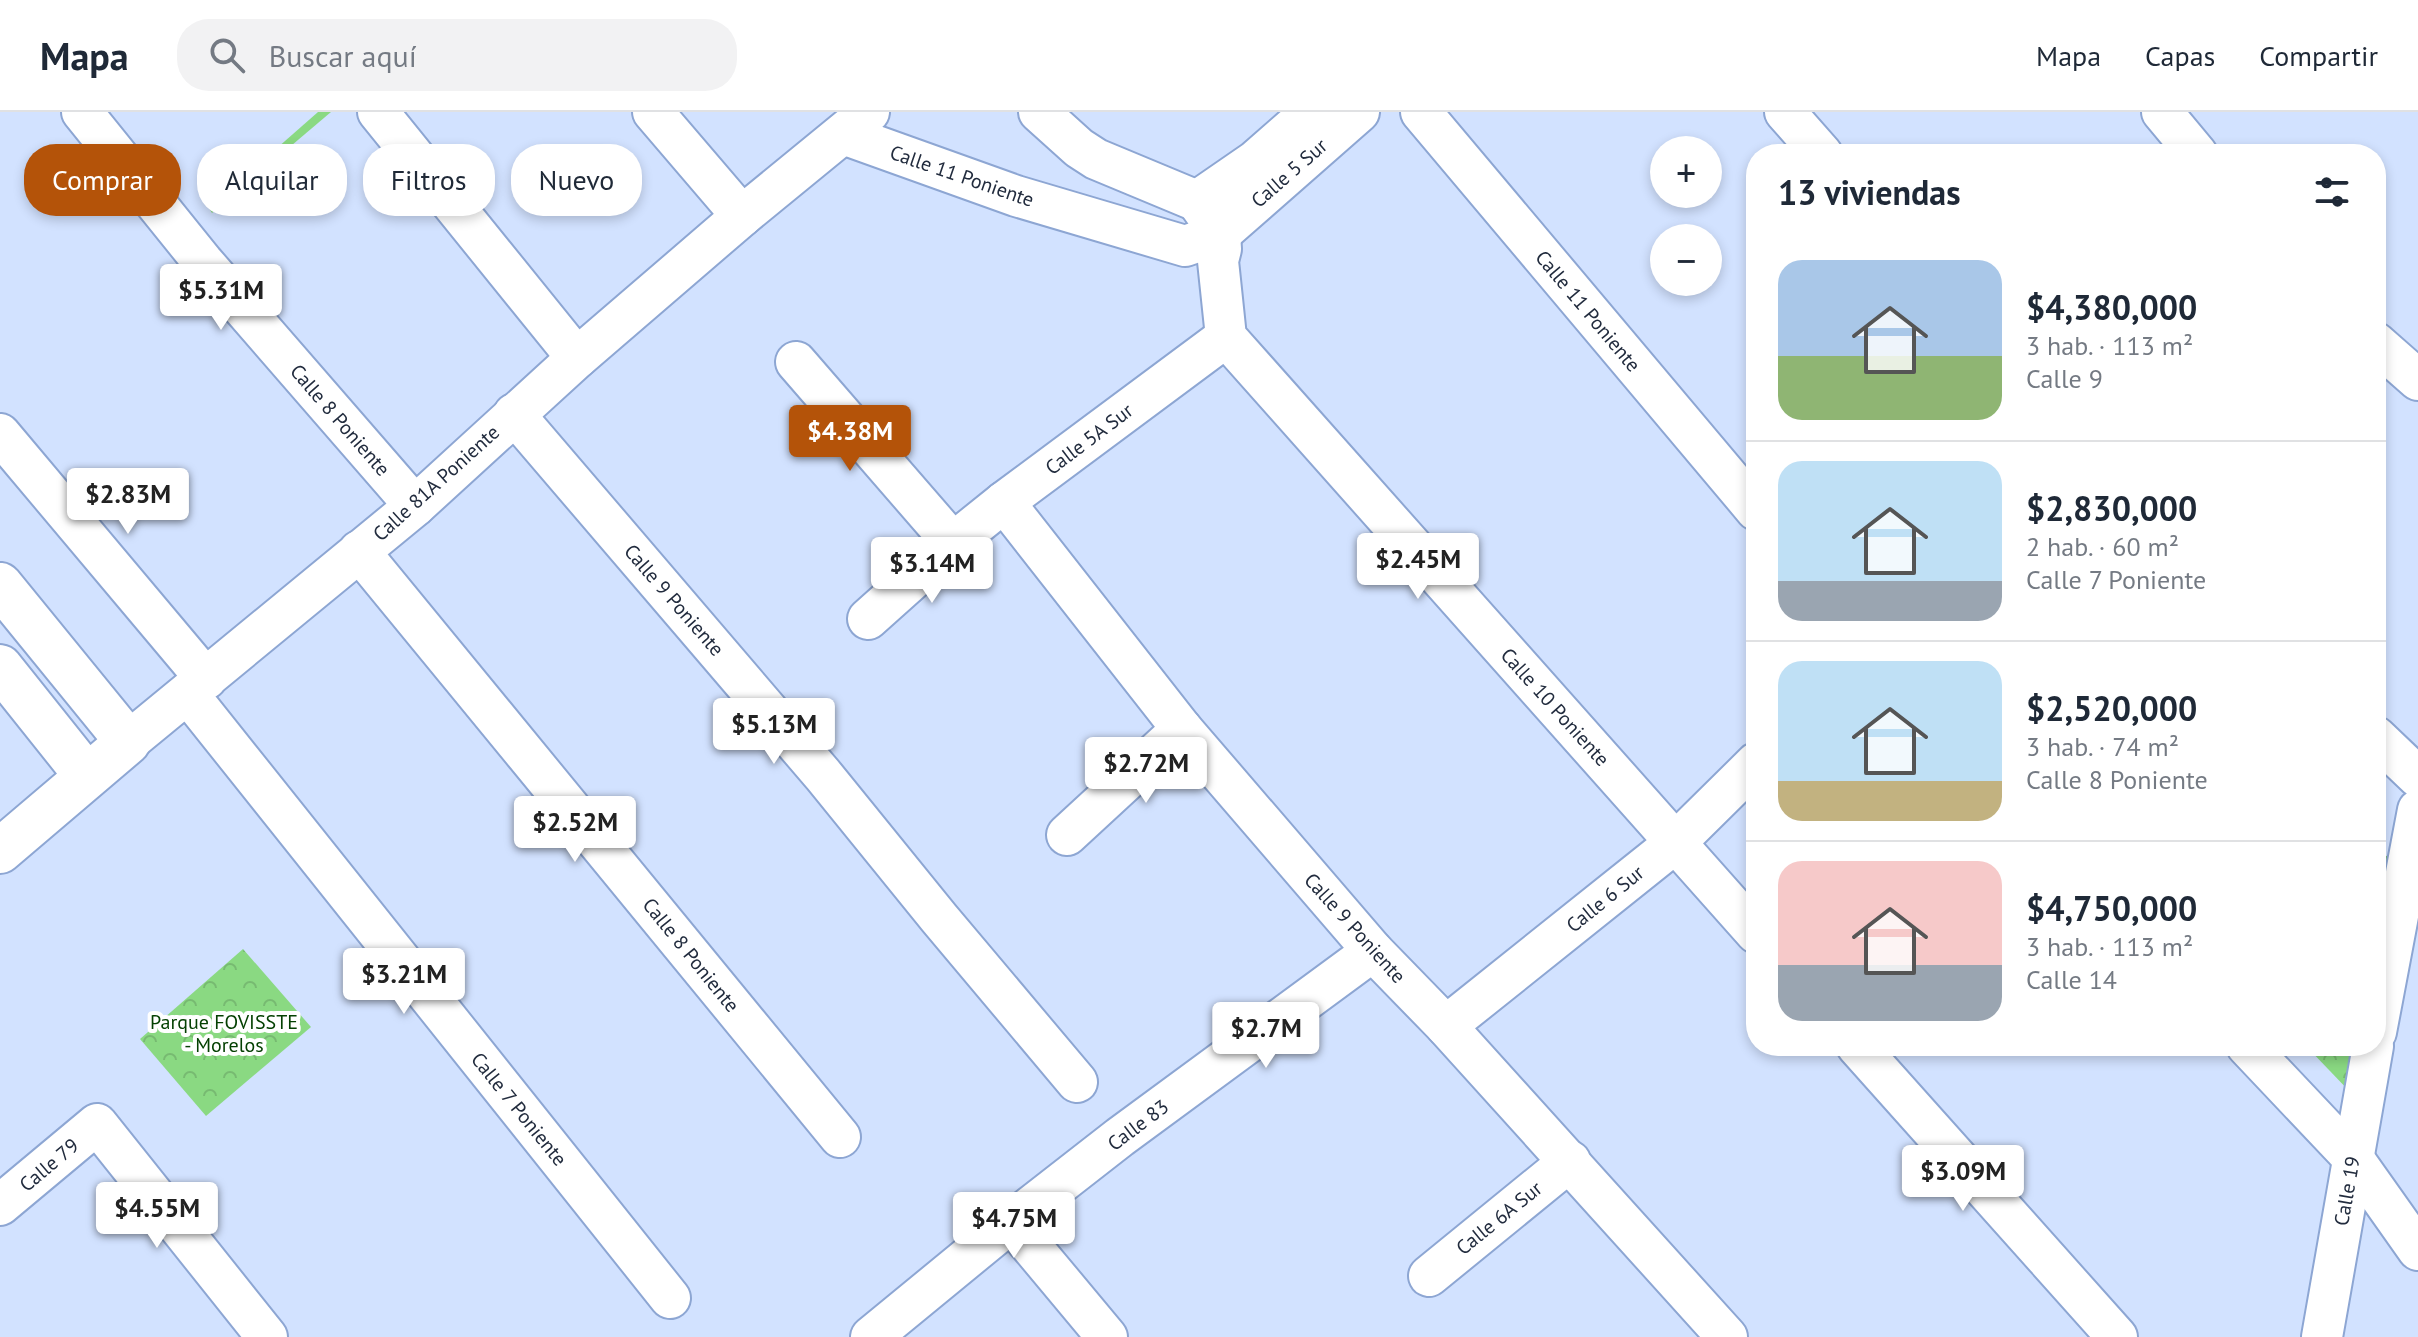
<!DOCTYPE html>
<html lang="es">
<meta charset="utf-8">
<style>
:root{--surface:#fff;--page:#f2f2f3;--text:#1f2937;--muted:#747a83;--line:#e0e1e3;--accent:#b45309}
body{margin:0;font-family:"PT Sans",sans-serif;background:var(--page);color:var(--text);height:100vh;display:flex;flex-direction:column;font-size:30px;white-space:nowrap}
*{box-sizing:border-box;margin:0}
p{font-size:26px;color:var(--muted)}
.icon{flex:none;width:44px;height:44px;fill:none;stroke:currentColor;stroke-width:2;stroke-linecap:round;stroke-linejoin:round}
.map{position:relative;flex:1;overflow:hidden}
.panel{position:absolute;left:1746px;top:32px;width:640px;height:912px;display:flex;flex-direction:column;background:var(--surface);border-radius:32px;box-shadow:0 4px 12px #0003}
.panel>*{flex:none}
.hud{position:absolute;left:24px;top:32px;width:760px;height:72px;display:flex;gap:16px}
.buttons{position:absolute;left:1650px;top:24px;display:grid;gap:16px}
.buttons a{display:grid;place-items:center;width:72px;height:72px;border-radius:50%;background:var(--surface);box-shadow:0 4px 12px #0003;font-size:40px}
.price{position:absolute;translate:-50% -68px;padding:0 18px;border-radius:8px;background:#fff;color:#222;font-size:26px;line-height:52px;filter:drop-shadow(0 2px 4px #0008)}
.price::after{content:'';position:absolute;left:50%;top:48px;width:24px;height:18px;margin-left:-12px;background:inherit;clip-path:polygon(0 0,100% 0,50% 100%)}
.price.current{background:var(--accent);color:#fff}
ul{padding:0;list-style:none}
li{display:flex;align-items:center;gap:24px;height:200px;padding:0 32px}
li+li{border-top:2px solid var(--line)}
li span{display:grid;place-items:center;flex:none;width:224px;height:160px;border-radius:24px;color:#555}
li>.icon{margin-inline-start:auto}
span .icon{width:96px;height:96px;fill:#fffc;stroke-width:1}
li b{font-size:34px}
h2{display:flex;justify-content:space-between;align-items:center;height:96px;padding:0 32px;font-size:34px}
.pill{padding:0 28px;border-radius:32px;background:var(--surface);box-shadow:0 4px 12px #0003;font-size:28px;line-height:72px}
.pill.current{background:var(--accent);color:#fff}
header{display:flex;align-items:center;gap:48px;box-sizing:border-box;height:112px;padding:0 40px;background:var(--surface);border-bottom:2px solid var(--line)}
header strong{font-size:38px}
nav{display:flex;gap:44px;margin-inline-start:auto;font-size:28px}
.search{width:560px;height:72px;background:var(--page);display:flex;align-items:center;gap:20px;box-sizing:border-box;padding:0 28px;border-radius:32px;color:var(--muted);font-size:30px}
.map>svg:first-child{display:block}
</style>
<header>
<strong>Mapa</strong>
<div class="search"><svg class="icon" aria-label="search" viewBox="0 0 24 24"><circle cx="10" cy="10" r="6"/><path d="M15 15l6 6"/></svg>Buscar aquí</div>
<nav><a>Mapa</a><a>Capas</a><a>Compartir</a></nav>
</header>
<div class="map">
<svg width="2418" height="1225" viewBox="0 0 2418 1225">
<defs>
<pattern id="park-crowns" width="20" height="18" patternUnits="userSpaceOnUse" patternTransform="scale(2)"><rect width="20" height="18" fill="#8ad982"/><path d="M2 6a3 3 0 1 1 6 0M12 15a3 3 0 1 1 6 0" fill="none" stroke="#77ba71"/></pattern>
</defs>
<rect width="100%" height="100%" fill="#d2e2ff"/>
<g fill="url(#park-crowns)">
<polygon points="318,0 331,0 212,101 209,96"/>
<polygon points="2376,741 2398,747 2376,860"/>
<polygon points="243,837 311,915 206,1004 140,927"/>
<polygon points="2306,934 2361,934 2352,982"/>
</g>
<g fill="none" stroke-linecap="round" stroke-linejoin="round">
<g stroke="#8da6d3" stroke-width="44">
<g id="minor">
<polyline points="82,0 203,150 415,394"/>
<polyline points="378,0 577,246"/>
<polyline points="653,0 742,104"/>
<polyline points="1039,0 1079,36 1096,47 1197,89"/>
<polyline points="1421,0 1756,398"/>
<polyline points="1785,0 1822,42"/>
<polyline points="2162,0 2197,42"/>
<polyline points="843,22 1016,84 1185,134 1220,122 1359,0"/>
<polyline points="1197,89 1220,122 1221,137 1218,149 1226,225 1756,821"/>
<polyline points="1197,89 1255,49 1311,0"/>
<polyline points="2376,231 2418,268"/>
<polyline points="796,250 953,431"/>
<polyline points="514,302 823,663 939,806 1077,970"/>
<polyline points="0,322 206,567"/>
<polyline points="1004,390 1182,617 1373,839 1446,914 1727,1225"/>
<polyline points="359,439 840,1025"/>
<polyline points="868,507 953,431 1004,390 1226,225"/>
<polyline points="188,582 670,1186"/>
<polyline points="2376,625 2418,665"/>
<polyline points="128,630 415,394 577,246 742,104 869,0"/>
<polyline points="1067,723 1182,617"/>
<polyline points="1446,914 1675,731 1756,651"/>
<polyline points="2376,920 2418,698"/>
<polyline points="1857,934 2117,1225"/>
<polyline points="2247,934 2353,1046 2418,1138"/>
<polyline points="0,1093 97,1012 267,1225"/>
<polyline points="1011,1110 1107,1225"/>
<polyline points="1429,1164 1570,1049"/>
<polyline points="871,1225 1011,1110 1120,1025 1373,839"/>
<polyline points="2322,1225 2373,934"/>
</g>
</g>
<g stroke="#8da6d3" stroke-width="48">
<g id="major">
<polyline points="0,473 128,630 0,739"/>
<polyline points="0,555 87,664"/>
</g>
</g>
<use href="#minor" stroke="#fff" stroke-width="40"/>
<use href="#major" stroke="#fff" stroke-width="44"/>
</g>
<g text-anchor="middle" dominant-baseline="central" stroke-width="8" stroke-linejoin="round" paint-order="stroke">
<g font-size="20" fill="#222c3e" stroke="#fff">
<text transform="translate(1289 61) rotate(-41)">Calle 5 Sur</text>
<text transform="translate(962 64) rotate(19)">Calle 11 Poniente</text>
<text transform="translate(1588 199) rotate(50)">Calle 11 Poniente</text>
<text transform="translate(340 308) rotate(49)">Calle 8 Poniente</text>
<text transform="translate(1089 327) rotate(-37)">Calle 5A Sur</text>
<text transform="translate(436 371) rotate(-42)">Calle 81A Poniente</text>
<text transform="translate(674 488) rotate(49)">Calle 9 Poniente</text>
<text transform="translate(1555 595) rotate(48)">Calle 10 Poniente</text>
<text transform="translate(1605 787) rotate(-39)">Calle 6 Sur</text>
<text transform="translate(1355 816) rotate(48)">Calle 9 Poniente</text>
<text transform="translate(691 843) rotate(51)">Calle 8 Poniente</text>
<text transform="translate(519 997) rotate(51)">Calle 7 Poniente</text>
<text transform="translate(1138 1013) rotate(-37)">Calle 83</text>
<text transform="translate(49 1053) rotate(-40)">Calle 79</text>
<text transform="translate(2347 1079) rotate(-80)">Calle 19</text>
<text transform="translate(1499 1106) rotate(-39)">Calle 6A Sur</text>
</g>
<g font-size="20" fill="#044002" stroke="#fff">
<text x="224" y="910">Parque FOVISSTE<tspan x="224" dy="23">- Morelos</tspan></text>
</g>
</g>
</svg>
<div class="buttons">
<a>+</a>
<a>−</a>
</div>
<b class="price" style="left:221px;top:220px">$5.31M</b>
<b class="price current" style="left:850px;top:361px">$4.38M</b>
<b class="price" style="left:128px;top:424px">$2.83M</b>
<b class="price" style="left:1418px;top:489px">$2.45M</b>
<b class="price" style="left:932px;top:493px">$3.14M</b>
<b class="price" style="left:774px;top:654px">$5.13M</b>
<b class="price" style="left:1146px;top:693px">$2.72M</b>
<b class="price" style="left:575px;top:752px">$2.52M</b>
<b class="price" style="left:404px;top:904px">$3.21M</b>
<b class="price" style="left:1266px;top:958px">$2.7M</b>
<b class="price" style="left:1963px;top:1101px">$3.09M</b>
<b class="price" style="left:157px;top:1138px">$4.55M</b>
<b class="price" style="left:1014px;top:1148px">$4.75M</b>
<div class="hud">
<a class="pill current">Comprar</a>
<a class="pill">Alquilar</a>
<a class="pill">Filtros</a>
<a class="pill">Nuevo</a>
</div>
<section class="panel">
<h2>13 viviendas<svg class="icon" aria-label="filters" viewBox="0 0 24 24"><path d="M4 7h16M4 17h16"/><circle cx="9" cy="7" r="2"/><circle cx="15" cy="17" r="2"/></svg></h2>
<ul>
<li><span style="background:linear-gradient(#a9c7e8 60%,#8fb573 0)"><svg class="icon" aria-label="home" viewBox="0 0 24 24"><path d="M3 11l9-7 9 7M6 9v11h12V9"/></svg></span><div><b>$4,380,000</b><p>3 hab. · 113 m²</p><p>Calle 9</p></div></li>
<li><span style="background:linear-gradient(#bfe0f5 75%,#9aa5b1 0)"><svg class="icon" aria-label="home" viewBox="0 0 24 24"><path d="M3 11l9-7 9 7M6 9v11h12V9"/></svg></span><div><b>$2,830,000</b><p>2 hab. · 60 m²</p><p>Calle 7 Poniente</p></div></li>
<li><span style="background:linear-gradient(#bfe0f5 75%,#c2b280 0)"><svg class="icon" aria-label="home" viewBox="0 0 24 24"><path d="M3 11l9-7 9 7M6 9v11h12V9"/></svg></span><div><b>$2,520,000</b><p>3 hab. · 74 m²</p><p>Calle 8 Poniente</p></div></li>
<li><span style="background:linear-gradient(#f6c9c9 65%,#9aa5b1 0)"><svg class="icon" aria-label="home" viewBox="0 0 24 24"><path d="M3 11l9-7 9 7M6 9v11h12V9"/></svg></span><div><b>$4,750,000</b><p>3 hab. · 113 m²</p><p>Calle 14</p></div></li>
</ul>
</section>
</div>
